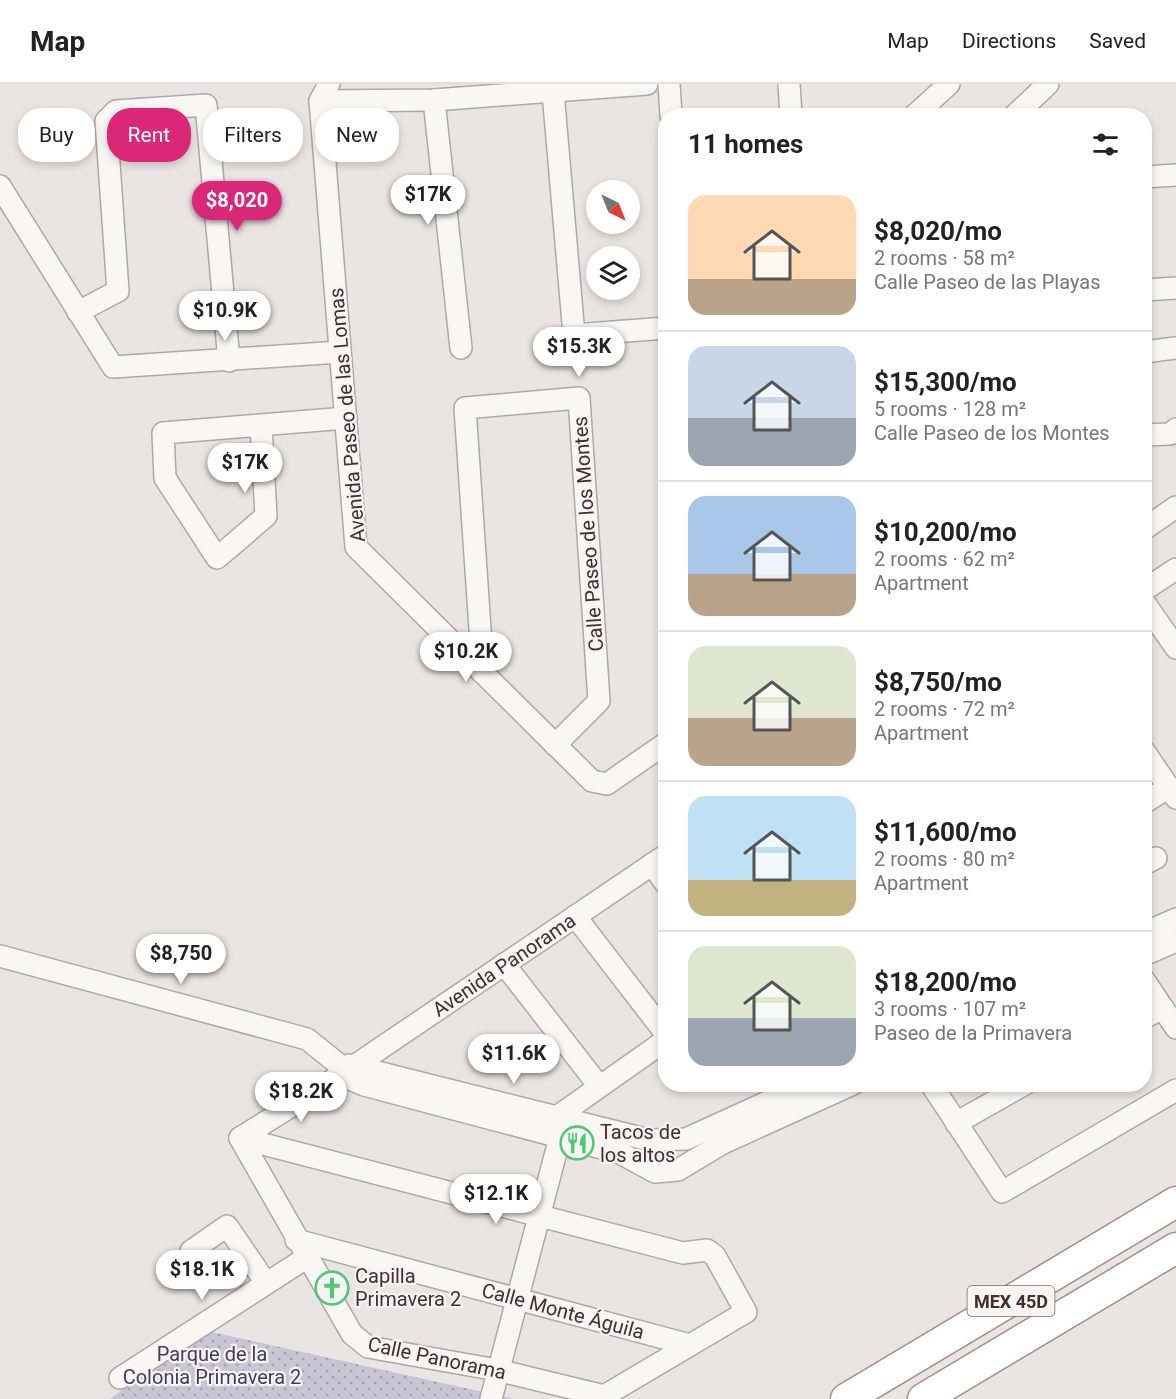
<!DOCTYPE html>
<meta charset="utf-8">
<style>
:root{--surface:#fff;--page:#f2f2f2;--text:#222;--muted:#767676;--line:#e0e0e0;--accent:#db2777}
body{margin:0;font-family:Roboto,sans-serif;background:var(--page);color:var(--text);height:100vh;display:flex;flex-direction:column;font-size:22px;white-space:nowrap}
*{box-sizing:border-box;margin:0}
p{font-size:20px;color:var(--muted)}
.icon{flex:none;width:33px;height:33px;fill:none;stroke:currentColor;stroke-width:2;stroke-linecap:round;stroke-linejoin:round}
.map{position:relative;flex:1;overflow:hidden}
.sheet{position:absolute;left:658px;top:24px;width:494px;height:984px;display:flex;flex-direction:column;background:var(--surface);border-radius:24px;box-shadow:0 3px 9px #0003}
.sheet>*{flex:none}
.banner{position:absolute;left:18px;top:24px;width:550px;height:54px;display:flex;gap:12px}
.needle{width:39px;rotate:137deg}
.buttons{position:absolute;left:586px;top:96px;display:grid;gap:12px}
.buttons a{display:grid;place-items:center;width:54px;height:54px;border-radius:50%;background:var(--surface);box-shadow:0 3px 9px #0003;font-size:30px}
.price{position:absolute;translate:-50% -51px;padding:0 14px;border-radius:21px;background:#fff;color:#222;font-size:20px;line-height:39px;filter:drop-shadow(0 2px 3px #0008)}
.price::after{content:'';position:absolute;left:50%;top:36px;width:18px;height:14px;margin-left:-9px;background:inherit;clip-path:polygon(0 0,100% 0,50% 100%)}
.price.on{background:var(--accent);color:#fff}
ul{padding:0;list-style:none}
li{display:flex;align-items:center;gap:18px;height:150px;padding:0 30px}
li+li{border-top:2px solid var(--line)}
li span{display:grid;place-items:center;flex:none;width:168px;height:120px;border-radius:18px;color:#555}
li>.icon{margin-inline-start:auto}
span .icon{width:72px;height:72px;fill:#fffc;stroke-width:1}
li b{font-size:26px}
h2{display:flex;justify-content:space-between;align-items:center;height:72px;padding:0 30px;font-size:26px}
.chip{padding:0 21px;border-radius:24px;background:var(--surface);box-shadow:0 3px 9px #0003;font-size:21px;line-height:54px}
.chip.on{background:var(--accent);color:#fff}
header{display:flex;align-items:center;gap:36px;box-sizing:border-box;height:84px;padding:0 30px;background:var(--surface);border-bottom:2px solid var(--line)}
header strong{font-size:28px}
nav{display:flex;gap:33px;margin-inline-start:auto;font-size:21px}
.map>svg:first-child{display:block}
</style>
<header>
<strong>Map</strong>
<nav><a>Map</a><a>Directions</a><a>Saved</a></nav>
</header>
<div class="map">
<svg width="1176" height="1315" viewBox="0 0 1176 1315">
<defs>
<pattern id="park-dots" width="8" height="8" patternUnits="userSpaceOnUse" patternTransform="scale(1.5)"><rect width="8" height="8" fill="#c8c5d4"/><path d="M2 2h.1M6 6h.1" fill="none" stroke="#a4a0ac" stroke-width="1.8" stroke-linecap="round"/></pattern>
</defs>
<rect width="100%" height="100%" fill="#ebe4e4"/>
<polygon fill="url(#park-dots)" points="203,1246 514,1315 110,1315"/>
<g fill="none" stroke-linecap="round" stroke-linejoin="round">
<g stroke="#b2a6a5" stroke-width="24">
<g id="minor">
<polyline points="329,0 320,17 356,463 592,697 607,700 666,659"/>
<polyline points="669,0 671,32"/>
<polyline points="789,0 791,32"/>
<polyline points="553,8 574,251 666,244"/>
<polyline points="434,16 461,264"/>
<polyline points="320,17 434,16 647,0"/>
<polyline points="914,32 949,0"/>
<polyline points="1014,32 1048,0"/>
<polyline points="1144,93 1176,91"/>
<polyline points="0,102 113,283 340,268"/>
<polyline points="1144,206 1176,204"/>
<polyline points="78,228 118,207 106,37 116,27 206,21 229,277"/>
<polyline points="1144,268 1176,264"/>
<polyline points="261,341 266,432 217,474 165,394 163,349 346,334"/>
<polyline points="1144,351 1170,350 1176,345"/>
<polyline points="1144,445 1176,423"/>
<polyline points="1144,506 1176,485"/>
<polyline points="1144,518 1176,564"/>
<polyline points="483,589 465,324 579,314 599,617 555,661"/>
<polyline points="1144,667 1176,714"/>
<polyline points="1144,719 1169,703"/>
<polyline points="652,780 666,800"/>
<polyline points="1144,780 1156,774"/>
<polyline points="575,832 666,950"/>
<polyline points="1144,849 1176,835"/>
<polyline points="1144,871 1176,857"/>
<polyline points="0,872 307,955 337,979 341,991 364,1001 620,1069 655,1088 678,1086 723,1059 853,1000"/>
<polyline points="504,880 599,1002"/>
<polyline points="1144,896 1176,944"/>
<polyline points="1144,934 1163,924"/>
<polyline points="349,981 649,1056 686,1055 807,1000"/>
<polyline points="931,1000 1002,1108 1176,1006"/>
<polyline points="956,1039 1025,1000"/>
<polygon points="240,1054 683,1169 707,1166 715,1172 746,1228 604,1312 497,1286 368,1263 352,1250"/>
<polyline points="240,1054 341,991 666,771"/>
<polyline points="296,1156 690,1261"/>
<polyline points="191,1167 227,1142 266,1199"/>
<polyline points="120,1294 306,1174"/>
<polyline points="491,1315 560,1053 558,1032 666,956"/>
</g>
</g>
<g stroke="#a18d8c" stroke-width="33">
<g id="highway">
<polyline points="846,1315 1176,1118"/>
<polyline points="923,1315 1176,1164"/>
</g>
</g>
<use href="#minor" stroke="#f9f7f6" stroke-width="21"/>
<use href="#highway" stroke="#fff" stroke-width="30"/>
</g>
<defs>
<g id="restaurant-ring" transform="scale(1.725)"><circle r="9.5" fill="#f8f4f3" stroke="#51c776" stroke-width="1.5"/><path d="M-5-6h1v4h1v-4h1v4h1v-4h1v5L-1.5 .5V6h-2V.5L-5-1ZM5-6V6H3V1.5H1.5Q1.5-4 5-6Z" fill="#51c776"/></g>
<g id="church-ring" transform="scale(1.725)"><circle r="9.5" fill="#f8f4f3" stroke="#51c776" stroke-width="1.5"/><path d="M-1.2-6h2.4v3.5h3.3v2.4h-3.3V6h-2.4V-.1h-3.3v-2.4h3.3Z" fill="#51c776"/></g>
</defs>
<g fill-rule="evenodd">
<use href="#restaurant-ring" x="577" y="1059"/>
<use href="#church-ring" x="332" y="1204"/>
</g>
<g text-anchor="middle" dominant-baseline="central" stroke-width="4.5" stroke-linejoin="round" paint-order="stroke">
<rect fill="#f8f4f3" stroke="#796968" stroke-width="1.5" x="967.5" y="1202" width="87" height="30" rx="4.5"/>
<g font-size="18" font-weight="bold" fill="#422e2c">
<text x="1011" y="1217">MEX 45D</text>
</g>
<g font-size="20" fill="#422e2c" stroke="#f8f4f3">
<text transform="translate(347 331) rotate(-95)">Avenida Paseo de las Lomas</text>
<text transform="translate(588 450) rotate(-94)">Calle Paseo de los Montes</text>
<text transform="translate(504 881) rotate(-34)">Avenida Panorama</text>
<text transform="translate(563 1227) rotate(15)">Calle Monte Águila</text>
<text transform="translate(437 1274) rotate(12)">Calle Panorama</text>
</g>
<g font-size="20" fill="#422e2c" stroke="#f8f4f3" text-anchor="start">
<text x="600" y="1048">Tacos de<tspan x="600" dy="23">los altos</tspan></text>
<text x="355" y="1192">Capilla<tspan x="355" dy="23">Primavera 2</tspan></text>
</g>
<g font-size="20" fill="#443a5d" stroke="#f8f4f3">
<text x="212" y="1270">Parque de la<tspan x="212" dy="23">Colonia Primavera 2</tspan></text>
</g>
</g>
</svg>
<div class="buttons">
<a><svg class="needle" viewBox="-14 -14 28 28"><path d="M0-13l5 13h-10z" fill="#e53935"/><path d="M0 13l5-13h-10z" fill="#767676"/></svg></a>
<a><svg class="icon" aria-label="layers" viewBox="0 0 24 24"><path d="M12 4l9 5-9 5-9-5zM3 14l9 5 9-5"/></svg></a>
</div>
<b class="price" style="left:428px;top:142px">$17K</b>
<b class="price on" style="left:237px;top:148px">$8,020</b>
<b class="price" style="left:225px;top:258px">$10.9K</b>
<b class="price" style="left:579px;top:294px">$15.3K</b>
<b class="price" style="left:245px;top:410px">$17K</b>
<b class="price" style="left:466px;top:599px">$10.2K</b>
<b class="price" style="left:181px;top:901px">$8,750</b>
<b class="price" style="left:514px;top:1001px">$11.6K</b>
<b class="price" style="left:301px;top:1039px">$18.2K</b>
<b class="price" style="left:496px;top:1141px">$12.1K</b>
<b class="price" style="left:202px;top:1217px">$18.1K</b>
<div class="banner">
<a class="chip">Buy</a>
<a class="chip on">Rent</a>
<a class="chip">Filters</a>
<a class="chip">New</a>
</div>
<section class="sheet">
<h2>11 homes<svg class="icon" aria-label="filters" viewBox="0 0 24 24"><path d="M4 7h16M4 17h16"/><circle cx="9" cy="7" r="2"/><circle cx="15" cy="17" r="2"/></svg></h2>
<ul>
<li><span style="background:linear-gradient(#ffd9b3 70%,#b9a48a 0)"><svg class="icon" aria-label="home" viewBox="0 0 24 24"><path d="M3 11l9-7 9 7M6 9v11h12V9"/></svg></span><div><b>$8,020/mo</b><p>2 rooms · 58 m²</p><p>Calle Paseo de las Playas</p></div></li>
<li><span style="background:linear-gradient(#c9d6e8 60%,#9aa5b1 0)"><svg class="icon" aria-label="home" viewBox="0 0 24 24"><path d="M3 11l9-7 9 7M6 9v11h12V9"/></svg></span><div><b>$15,300/mo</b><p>5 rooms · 128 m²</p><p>Calle Paseo de los Montes</p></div></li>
<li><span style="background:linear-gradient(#a9c7e8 65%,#b9a48a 0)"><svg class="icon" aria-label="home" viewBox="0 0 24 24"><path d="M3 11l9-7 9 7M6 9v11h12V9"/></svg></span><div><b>$10,200/mo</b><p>2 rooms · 62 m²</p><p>Apartment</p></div></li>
<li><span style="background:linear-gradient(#dfe7d0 60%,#b9a48a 0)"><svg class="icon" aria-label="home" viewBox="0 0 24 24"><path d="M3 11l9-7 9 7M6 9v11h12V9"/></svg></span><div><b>$8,750/mo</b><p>2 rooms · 72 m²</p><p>Apartment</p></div></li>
<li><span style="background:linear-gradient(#bfe0f5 70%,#c2b280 0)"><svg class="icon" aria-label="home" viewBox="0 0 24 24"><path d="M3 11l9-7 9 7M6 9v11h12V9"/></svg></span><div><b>$11,600/mo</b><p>2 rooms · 80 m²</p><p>Apartment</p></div></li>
<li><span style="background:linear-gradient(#dfe7d0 60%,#9aa5b1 0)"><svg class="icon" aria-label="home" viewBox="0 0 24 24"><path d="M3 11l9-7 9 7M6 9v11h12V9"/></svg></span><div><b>$18,200/mo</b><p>3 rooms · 107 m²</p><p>Paseo de la Primavera</p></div></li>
</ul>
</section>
</div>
